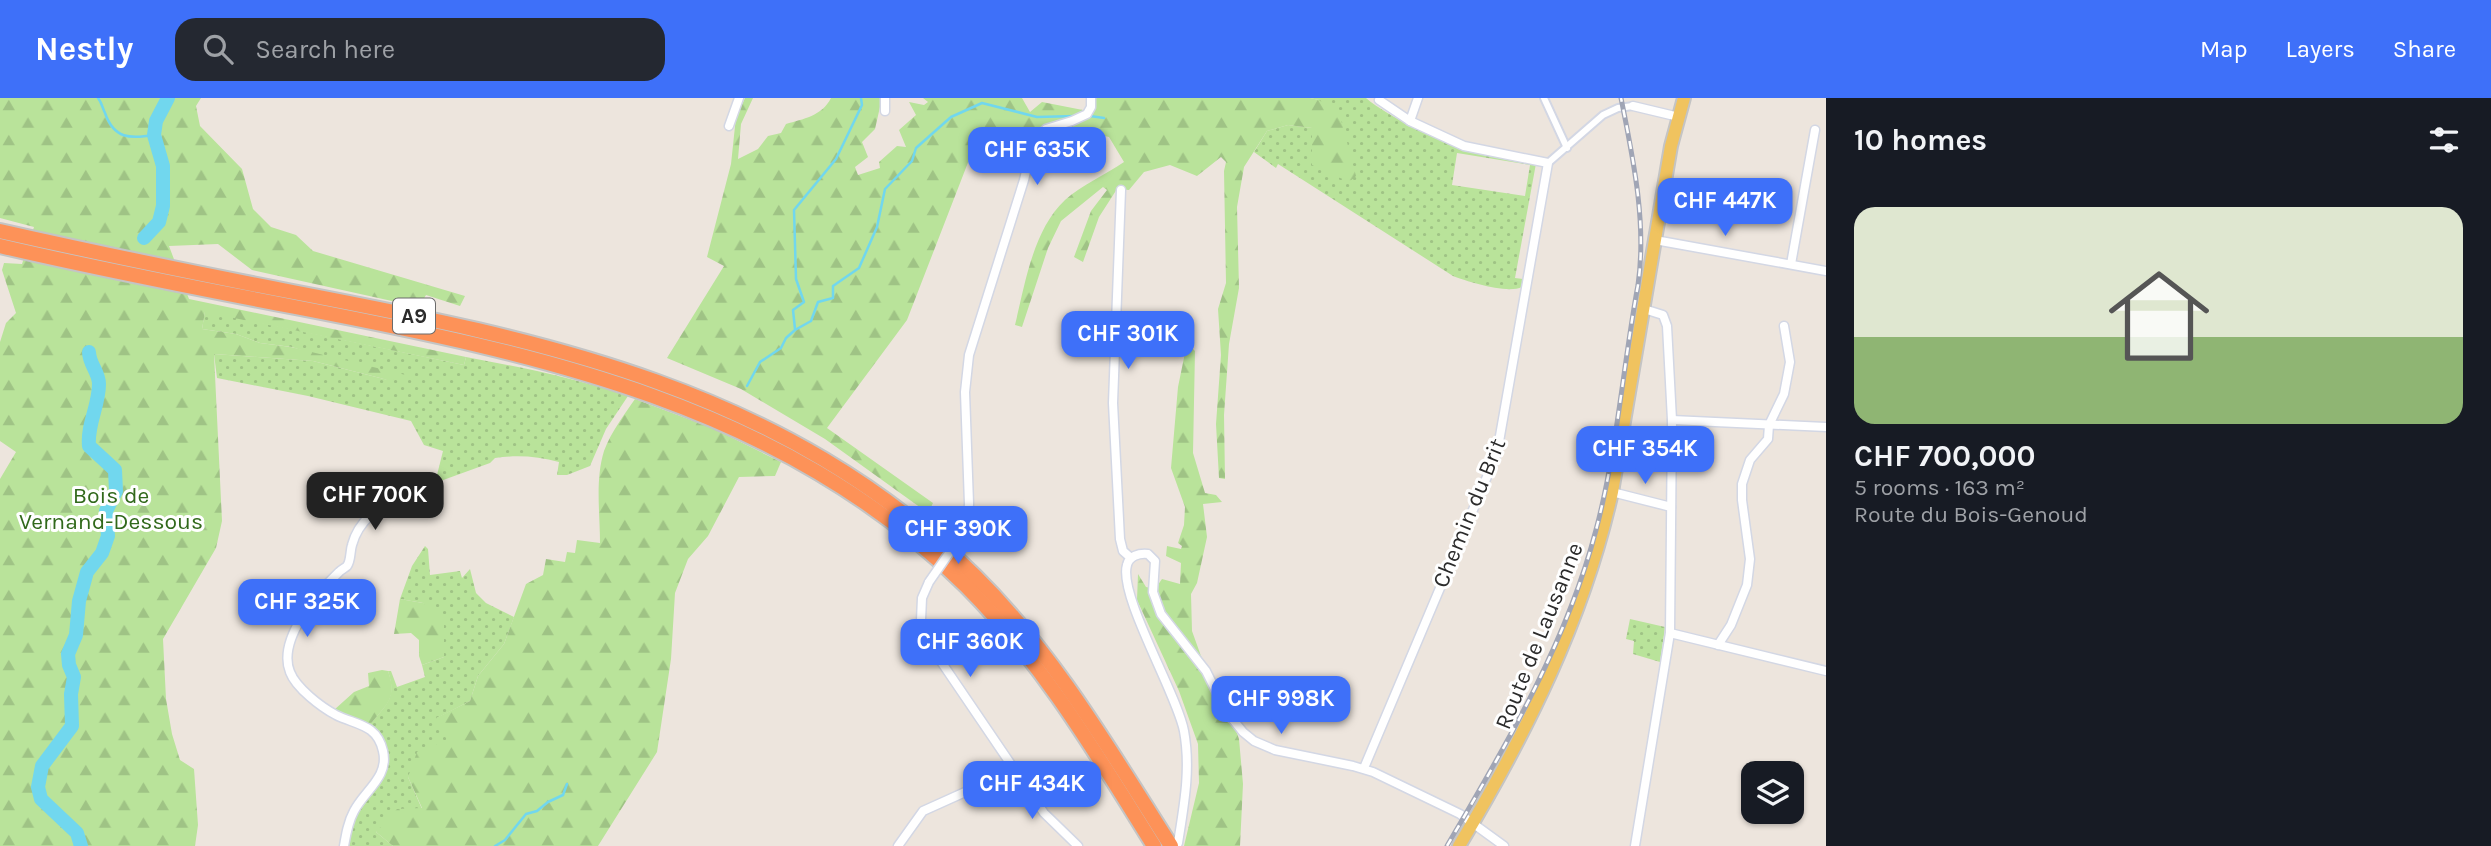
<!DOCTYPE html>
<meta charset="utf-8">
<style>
:root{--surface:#171b24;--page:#242831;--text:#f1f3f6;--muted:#9ea1a6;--accent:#3e70f9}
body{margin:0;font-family:Karla,sans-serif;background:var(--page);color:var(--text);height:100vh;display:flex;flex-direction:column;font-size:26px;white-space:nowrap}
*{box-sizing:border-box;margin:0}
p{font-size:23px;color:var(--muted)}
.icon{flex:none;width:38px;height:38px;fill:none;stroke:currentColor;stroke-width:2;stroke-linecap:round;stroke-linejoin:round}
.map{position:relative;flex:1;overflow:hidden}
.sheet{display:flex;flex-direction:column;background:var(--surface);width:665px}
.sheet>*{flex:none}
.tools{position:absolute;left:1741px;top:663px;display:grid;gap:14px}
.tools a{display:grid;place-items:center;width:63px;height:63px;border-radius:14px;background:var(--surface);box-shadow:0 2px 5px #0004;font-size:35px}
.price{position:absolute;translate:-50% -60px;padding:0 16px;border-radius:14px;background:var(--accent);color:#fff;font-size:23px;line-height:46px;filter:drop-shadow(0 2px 4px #0008)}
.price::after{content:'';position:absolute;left:50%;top:42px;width:21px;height:16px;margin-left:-10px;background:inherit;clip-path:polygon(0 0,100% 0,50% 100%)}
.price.selected{background:#222;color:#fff}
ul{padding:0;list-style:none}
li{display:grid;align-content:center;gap:14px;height:371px;padding:0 28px}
li span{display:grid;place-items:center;height:217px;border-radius:21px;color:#555}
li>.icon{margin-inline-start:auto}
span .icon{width:126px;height:126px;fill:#fffc;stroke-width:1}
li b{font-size:30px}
h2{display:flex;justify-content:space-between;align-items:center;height:84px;padding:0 28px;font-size:30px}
header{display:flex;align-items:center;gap:42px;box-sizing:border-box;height:98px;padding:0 35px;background:var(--accent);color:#fff}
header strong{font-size:33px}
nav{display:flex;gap:38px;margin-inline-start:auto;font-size:24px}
.search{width:490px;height:63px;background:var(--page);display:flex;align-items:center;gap:18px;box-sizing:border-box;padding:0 24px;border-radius:21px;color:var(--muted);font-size:26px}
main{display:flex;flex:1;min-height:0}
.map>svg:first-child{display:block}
</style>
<header>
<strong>Nestly</strong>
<div class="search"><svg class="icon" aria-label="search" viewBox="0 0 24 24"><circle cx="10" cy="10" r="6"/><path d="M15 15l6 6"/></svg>Search here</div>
<nav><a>Map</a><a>Layers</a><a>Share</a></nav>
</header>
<main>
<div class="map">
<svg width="1826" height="748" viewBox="0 0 1826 748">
<defs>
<pattern id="green-dots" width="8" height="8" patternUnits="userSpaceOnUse" patternTransform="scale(1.75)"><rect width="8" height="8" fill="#b9e39a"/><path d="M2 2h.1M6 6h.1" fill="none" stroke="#9fc385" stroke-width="1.8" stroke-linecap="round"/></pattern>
<pattern id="forest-firs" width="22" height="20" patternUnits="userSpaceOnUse" patternTransform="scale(1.75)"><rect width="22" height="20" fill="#b9e39a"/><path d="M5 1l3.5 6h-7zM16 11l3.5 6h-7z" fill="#9fc385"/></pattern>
</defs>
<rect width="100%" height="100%" fill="#ede5dd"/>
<g fill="url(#green-dots)" fill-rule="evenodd">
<path d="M1310,0H1366C1388,19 1444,46 1473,52C1494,57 1516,58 1537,60L1515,180L1523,181L1522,189C1507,196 1469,184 1453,178L1278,66L1276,70L1254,54L1267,33L1288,27L1312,30L1319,2ZM1457,55L1530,67L1525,98L1452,87Z"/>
<path d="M205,213L464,267L466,259C520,269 575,280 628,298L606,331L590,368L567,377H557L559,364C537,358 516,357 495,360L490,365L435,385L443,353L424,347L411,323L308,298L217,280L214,256L313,263L388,282L292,249L260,245L236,236L202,231Z"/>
<path d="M425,448L428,451L430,477L460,473L462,480L470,471L476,495L486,505L514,519L504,546L478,578L470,603L437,620L448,642L408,679L422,711L376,734L393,748H347L355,716L382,681L381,639L370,627C387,605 397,601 388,573H391L397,589L425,579L422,567L444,559L423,505L400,501L412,468Z"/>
<polygon points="1630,521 1665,529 1660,564 1633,556 1634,543 1626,541"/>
</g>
<g fill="url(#forest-firs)">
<polygon points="0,0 201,0 196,8 200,28 242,71 253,111 271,129 296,137 313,153 465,198 460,208 426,197 419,209 252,172 218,146 169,148 189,201 466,259 464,267 205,214 202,231 236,236 260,245 291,249 418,280 388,282 313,263 214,256 222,423 216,450 163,541 166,601 172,636 180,662 194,671 198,727 195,748 0,748 0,381 16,354 0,343 0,244 6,225 16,215 2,172 4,165 22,166 34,129 0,120"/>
<path d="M745,0H753L741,26L738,61L758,51L768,38L781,35L786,26C803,21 822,18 831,0H882L875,31L862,44L868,59L855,69L858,77L880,70L879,64L897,48L906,49L899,32L916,17L909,4L924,7L928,4L923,0H1022L1030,14L1042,4L1093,14L1096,0H1310L1319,2L1340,18L1356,78L1349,84L1312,67V30L1288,27L1267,33L1244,69L1237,109L1239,190L1229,246L1224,317L1225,381L1219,380L1216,326L1221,257L1218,211L1226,185L1224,73L1226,64L1221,59L1197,78L1170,67L1144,74L1129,92L1117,91L1099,119L1083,164L1074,159L1091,113L1107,92L1103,89L1061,123L1048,150L1022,229L1015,227C1025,186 1033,132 1065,102C1082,87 1105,77 1124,64L1109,39L1086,34L1039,45L989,35L974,49L907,222L827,330L933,405L928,415L825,341L741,291L667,260L724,168L707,159L731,66L736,19Z"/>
<polygon points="1187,245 1195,253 1193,355 1205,395 1216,397 1222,404 1203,406 1207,439 1197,485 1191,496 1192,533 1201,558 1228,609 1239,641 1243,686 1240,748 1184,748 1199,685 1198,646 1179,593 1137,502 1138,476 1146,489 1155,491 1162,481 1180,486 1181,465 1166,458 1167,448 1181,451 1182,448 1178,445 1184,427 1185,409 1171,370 1178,289"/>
<path d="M635,301L712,330L781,364L775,378L739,379L708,438L688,461L675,495L671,561L657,654L598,748H393L376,734L397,711L422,710L408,679L417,654L447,642L436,620L470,603L478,578L504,546L526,486L543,477L546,461L565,464L567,454L575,455L577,442L600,445C600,415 595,382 604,353C611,334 624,317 635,301Z"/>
<polygon points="400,501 423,505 444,520 444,559 422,567 419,558 419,542 411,535 394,536"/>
<path d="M382,572L388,573C398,601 387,605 370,627L334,612L354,594L369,588L368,575Z"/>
</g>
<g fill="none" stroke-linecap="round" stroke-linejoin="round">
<g stroke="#71d7ee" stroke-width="2.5">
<path d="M98,0C102,5 102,9 105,15C114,41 130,41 154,37"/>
<polyline points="1090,18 1104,20"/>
<polyline points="795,231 793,212 804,204 796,181 794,112 836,61 862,7 861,0"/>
<polyline points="747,288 760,264 781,250 786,240 795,232 811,223 818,204 833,200 833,188 859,170 877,129 885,91 912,63 916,50 951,19 982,5 1037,19 1076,18"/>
<polyline points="495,748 505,742 526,716 537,713 548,704 563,697 567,686"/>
</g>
<g stroke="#71d7ee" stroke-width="14">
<polyline points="144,140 159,124 163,108 163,68 154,37 156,23 168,0"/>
<path d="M81,748L77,735L41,701L38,689L42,668L72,628L71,596L74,579L69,567L68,556L76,537L79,503L87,474L102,455L108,438L106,413L116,393L115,372L89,348C87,326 99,308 99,286C99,274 89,266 89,254"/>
</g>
<g stroke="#d3d7e4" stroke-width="10">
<g id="pedestrian">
<polyline points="1544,0 1567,50"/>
<polyline points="1548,65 1603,17 1618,10 1633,8"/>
</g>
</g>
<g stroke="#d3d7e4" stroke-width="11">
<g id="minor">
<polyline points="1633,8 1679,19"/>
<polyline points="885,13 885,0"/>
<polyline points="1410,23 1418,0"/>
<polyline points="729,28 739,0"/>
<polyline points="1121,92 1113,305 1120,441 1123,453 1131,460"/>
<polyline points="1655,142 1826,173"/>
<polyline points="1791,166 1815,32"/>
<polyline points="1672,322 1826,329"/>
<polyline points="1612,394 1671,409"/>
<polyline points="963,435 968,421 969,406 965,294 969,257 1024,82 1033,43 1046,31 1072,23 1087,16 1091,9 1091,0"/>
<polyline points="929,484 922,500 921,522 940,562 1044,715 1078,748"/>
<polyline points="1670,535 1826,573"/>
<polyline points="1718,547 1731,527 1747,487 1750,461 1742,402 1742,386 1750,362 1768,341 1769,327 1784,296 1790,264 1784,228"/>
<polyline points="1364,670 1497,355 1548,65 1464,48 1410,23 1379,2"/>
<path d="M1178,745C1184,707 1191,671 1184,633C1177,596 1118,497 1127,467C1129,458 1139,455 1148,456L1155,463L1153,494L1161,516L1206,573L1226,613L1243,634L1254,643L1275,652L1353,668L1373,674L1460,716L1504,748"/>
<path d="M344,748C346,736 348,724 354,713C365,692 389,679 383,653C377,626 356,627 336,617C321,609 296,590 290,574C277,542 317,495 339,474C342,471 345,470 347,468C351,463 350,453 352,447C358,424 380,404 404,399"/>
<polyline points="898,748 923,713 1014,672"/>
<polyline points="1635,748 1670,535 1672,322 1667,228 1663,217 1644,211"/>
</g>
</g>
<g stroke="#c4c4c4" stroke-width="16">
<path id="primary" d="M1459,748C1525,638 1584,520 1612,394L1671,48L1684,0"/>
</g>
<g stroke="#c4c4c4" stroke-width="18">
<g id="motorway">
<path d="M0,133C97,155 195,175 293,194C544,242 786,291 975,478C1055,557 1111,654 1171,748"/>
<path d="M0,148C98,171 196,190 295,209C539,256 783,307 966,488C1043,565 1097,657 1154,748"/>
</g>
</g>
<use href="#pedestrian" stroke="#fff" stroke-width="6"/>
<use href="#minor" stroke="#fff" stroke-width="8"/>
<use href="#primary" stroke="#f0c35f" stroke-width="12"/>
<use href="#motorway" stroke="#fd9258" stroke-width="14"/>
<g stroke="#a0a5b5" stroke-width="5">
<path id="rail" d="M1447,748C1506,647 1566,547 1596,432C1617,353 1623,268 1638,187C1647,125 1633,60 1621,0"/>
</g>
<use href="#rail" stroke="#fff" stroke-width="2.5" stroke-dasharray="8" stroke-linecap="butt"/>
<g stroke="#d3d7e4" stroke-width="11" stroke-linecap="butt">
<polyline id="minor-bridge" points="929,484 963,435"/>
</g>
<use href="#minor-bridge" stroke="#fff" stroke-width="8"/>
</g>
<g text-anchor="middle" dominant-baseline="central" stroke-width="6" stroke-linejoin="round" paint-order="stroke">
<rect fill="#fff" stroke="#6b6b6b" stroke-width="2" x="393" y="200.5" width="42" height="35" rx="5"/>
<g font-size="21" font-weight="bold" fill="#2b2b2b">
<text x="414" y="218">A9</text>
</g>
<g font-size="23" fill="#31691b" stroke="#fff">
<text x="111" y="397">Bois de<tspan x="111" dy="26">Vernand-Dessous</tspan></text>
</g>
<g font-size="23" fill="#2b2b2b" stroke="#fff">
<text transform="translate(1469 415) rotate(-68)">Chemin du Brit</text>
<text transform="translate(1539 538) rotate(-68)">Route de Lausanne</text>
</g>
</g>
</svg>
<div class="tools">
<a><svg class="icon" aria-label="layers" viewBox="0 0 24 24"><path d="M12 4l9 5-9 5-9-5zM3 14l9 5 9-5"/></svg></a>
</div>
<b class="price" style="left:1037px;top:89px">CHF 635K</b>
<b class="price" style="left:1725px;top:140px">CHF 447K</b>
<b class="price" style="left:1128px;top:273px">CHF 301K</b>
<b class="price" style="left:1645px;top:388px">CHF 354K</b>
<b class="price selected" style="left:375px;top:434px">CHF 700K</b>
<b class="price" style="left:958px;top:468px">CHF 390K</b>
<b class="price" style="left:307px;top:541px">CHF 325K</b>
<b class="price" style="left:970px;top:581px">CHF 360K</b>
<b class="price" style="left:1281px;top:638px">CHF 998K</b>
<b class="price" style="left:1032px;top:723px">CHF 434K</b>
</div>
<section class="sheet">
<h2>10 homes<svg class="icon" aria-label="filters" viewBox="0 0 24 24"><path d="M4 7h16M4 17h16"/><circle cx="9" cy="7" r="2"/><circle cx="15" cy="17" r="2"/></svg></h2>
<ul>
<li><span style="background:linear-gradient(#dfe7d0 60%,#8fb573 0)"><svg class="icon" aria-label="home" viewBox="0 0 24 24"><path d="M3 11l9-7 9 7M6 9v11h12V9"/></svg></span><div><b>CHF 700,000</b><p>5 rooms · 163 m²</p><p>Route du Bois-Genoud</p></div></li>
</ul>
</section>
</main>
